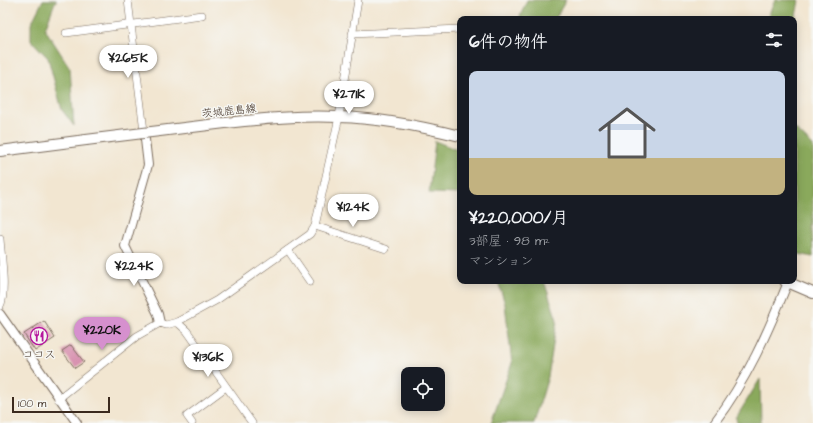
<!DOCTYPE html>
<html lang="ja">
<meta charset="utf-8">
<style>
:root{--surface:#171b24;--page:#242831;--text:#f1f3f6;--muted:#9ea1a6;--line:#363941;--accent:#d690ce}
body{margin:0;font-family:"Architects Daughter","Klee One",sans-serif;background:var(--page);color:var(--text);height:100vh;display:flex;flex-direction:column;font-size:15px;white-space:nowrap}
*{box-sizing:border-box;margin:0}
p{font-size:13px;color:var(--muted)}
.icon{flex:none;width:22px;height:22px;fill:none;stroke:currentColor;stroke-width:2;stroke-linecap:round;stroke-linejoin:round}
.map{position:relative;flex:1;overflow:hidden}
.side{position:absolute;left:457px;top:16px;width:340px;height:268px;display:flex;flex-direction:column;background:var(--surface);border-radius:8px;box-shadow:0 2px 10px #0003}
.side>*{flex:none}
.fabs{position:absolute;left:401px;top:367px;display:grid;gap:8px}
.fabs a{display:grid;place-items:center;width:44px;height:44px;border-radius:8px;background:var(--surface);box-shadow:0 2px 10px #0003;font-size:20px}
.scale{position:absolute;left:12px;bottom:10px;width:98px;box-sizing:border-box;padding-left:4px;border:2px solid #3b2a1e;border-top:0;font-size:11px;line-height:14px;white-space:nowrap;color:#3b2a1e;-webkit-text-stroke:3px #f6f6f2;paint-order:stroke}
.price{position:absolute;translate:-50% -34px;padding:0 9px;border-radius:14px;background:#fff;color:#222;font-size:13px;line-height:26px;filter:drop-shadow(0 1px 2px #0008)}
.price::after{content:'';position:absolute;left:50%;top:24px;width:12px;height:9px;margin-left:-6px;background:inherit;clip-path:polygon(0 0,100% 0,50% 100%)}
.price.active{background:var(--accent);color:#111}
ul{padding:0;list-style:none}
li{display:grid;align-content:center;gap:8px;height:212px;padding:0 12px}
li+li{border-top:1px solid var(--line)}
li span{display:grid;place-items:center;height:124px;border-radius:8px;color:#555}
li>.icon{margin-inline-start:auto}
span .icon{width:72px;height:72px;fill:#fffc;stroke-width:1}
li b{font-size:17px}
h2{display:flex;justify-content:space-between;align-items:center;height:48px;padding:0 12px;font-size:17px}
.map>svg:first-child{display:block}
</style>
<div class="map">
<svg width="813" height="423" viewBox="0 0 813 423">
<rect width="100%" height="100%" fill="#f6f6f2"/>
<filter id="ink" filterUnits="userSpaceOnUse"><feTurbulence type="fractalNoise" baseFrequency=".025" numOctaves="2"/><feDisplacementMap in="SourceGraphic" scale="8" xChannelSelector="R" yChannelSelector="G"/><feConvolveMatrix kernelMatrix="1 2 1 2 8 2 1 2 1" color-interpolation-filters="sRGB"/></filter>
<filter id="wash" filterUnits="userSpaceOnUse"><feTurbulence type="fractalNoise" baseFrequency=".012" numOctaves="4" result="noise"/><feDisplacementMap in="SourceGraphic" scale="16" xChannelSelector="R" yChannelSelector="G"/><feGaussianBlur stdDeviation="0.9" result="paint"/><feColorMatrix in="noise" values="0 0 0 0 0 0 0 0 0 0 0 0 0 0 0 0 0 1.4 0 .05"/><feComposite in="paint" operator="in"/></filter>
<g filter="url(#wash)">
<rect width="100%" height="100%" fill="#f2e6d1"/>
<g fill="#8aa95c" stroke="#626a3d">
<polygon points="43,0 57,0 55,2 45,29 70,68 74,126 62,110 48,58 31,40 31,24"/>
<polygon points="527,0 566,0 555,19 519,19"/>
<polygon points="775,0 799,0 794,27 794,19 767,19"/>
<polygon points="794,128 813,146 813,224 812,227 813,257 794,253"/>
<polygon points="435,141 460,151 460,194 429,193"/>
<polygon points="498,281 544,281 557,320 548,377 534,423 491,423 512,363 505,304"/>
<polygon points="760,379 761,423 737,423 736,418"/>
</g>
<g id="blocks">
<g fill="#d78ead">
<polygon points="44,321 55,338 35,351 24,334"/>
<polygon points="71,345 84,362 75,368 62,351"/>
</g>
</g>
</g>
<g filter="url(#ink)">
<use href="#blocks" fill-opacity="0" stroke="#7b6c5d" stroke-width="1"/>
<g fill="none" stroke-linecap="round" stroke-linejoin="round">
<g stroke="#7b6c5d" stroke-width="8">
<g id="minor">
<polyline points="128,0 144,131"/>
<polyline points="66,33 202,15"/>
<polyline points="352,34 460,29"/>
<polyline points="315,226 386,249"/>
<path d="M0,239C1,254 7,294 0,306"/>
<polyline points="288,250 310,282"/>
<polyline points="177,322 187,331 252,423"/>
<polyline points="58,399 137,336 160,323 166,325 177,322 217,300 310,234 315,226 339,117 358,0"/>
<polyline points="192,423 187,416 226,387"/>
</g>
</g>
<g stroke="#7b6c5d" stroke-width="10">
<g id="tertiary">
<polyline points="144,131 148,165 125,246 158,314 160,323"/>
<polyline points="0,314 77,423"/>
<path d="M714,423C747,380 768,332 788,282"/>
</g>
</g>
<g stroke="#7b6c5d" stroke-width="12">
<g id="primary">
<path d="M225,123C263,119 301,115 339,117C380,118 420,126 460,136"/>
<polyline points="0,151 86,140"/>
<polyline points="785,281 813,293"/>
</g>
</g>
<use href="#minor" stroke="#fff" stroke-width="7"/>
<use href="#tertiary" stroke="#fff" stroke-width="8"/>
<use href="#primary" stroke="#fff" stroke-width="10"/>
<g stroke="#7b6c5d" stroke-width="12" stroke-linecap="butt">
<polyline id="primary-bridge" points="86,140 225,123"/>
</g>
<use href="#primary-bridge" stroke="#fff" stroke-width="10"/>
</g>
</g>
<defs>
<g id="restaurant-ring" transform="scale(0.9)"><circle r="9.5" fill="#f6f6f2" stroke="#b5179e" stroke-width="1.5"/><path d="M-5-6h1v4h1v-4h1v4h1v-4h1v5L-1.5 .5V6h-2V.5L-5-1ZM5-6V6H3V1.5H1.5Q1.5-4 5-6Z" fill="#b5179e"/></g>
</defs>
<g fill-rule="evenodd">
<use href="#restaurant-ring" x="39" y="336"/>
</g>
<g text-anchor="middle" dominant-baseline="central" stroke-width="3" stroke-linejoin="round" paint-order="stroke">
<g font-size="11" fill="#3b2a1e" stroke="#f6f6f2">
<text transform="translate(229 111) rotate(-6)">茨城鹿島線</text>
</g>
<g font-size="11" fill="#3b2a1e" stroke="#f6f6f2">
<text x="39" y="354">ココス</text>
</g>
</g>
</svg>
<div class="fabs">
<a><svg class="icon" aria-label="locate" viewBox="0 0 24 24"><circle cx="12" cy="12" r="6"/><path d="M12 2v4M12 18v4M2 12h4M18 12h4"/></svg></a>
</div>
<div class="scale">100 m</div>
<b class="price" style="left:128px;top:79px">¥265K</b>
<b class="price" style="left:349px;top:115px">¥271K</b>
<b class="price" style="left:353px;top:228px">¥124K</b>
<b class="price" style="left:134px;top:287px">¥224K</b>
<b class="price active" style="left:102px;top:351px">¥220K</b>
<b class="price" style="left:208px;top:378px">¥136K</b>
<section class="side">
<h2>6件の物件<svg class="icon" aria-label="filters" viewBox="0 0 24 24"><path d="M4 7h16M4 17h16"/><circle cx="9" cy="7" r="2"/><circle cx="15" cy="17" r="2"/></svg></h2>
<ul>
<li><span style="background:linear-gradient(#c9d6e8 70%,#c2b280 0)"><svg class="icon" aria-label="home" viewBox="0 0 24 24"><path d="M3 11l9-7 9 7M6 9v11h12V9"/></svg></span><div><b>¥220,000/月</b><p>3部屋 · 98 m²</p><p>マンション</p></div></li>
</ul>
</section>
</div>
